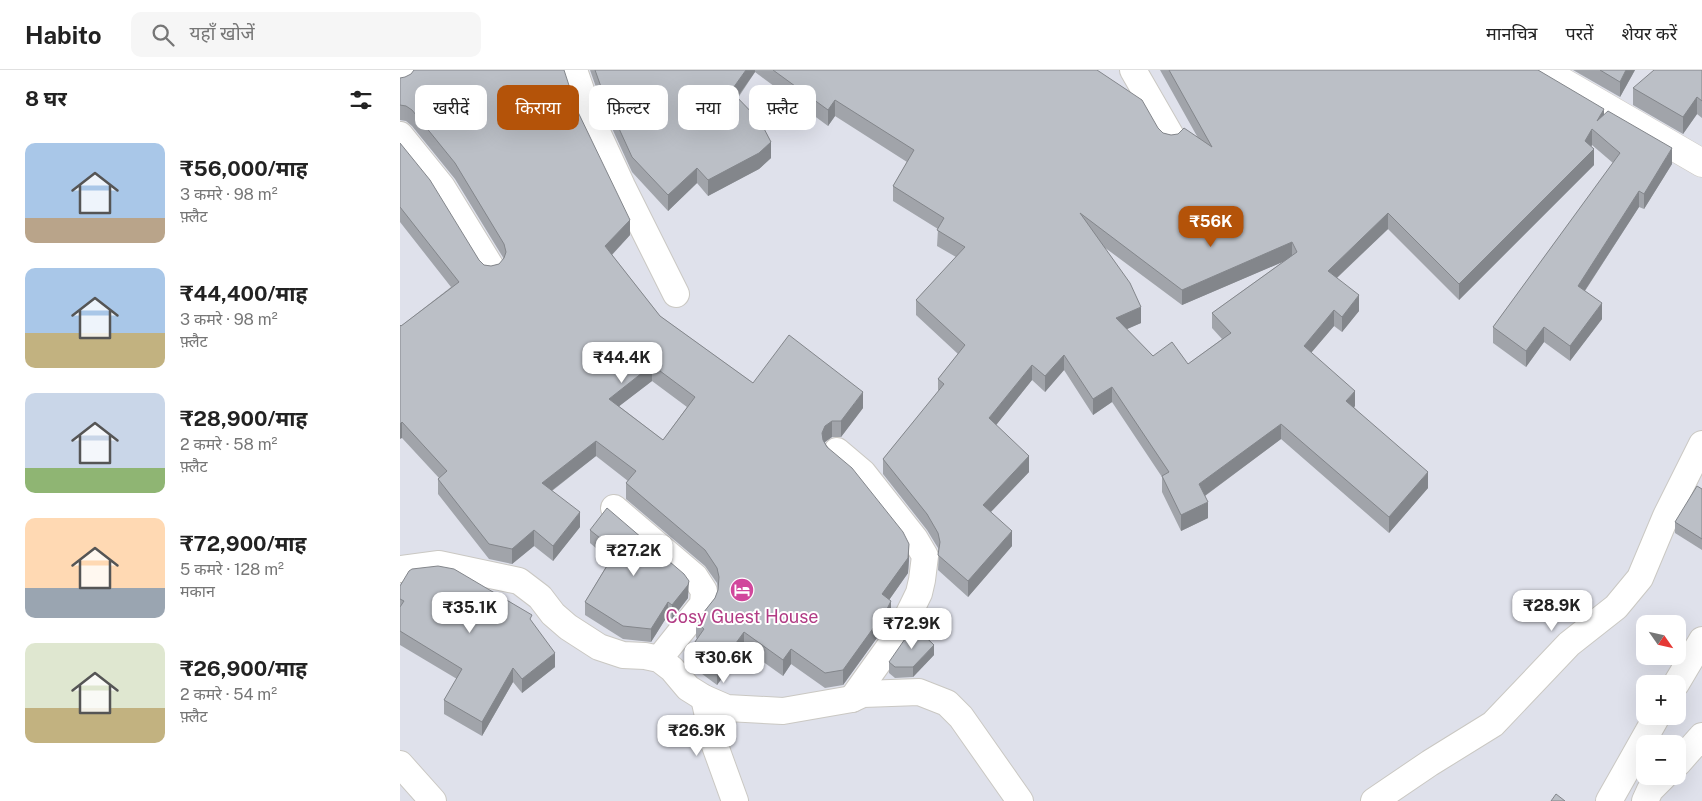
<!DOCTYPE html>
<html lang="hi">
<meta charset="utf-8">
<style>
:root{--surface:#fff;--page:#f6f6f6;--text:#222;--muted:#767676;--line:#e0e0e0;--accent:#b45309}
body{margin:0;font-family:"Public Sans","Noto Sans Devanagari",sans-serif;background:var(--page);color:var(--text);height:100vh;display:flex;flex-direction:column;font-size:19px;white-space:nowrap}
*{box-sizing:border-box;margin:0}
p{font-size:16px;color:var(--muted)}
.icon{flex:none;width:28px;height:28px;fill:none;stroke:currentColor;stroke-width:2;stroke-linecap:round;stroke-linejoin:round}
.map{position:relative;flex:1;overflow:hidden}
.panel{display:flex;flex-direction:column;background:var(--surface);width:400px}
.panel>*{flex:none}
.top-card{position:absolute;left:15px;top:15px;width:475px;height:45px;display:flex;gap:10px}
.needle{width:32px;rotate:124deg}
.tools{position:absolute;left:1236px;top:545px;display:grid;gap:10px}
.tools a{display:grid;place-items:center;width:50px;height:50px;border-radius:10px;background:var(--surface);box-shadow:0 5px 20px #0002;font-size:25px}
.price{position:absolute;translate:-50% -42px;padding:0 11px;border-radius:10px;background:#fff;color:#222;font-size:16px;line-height:32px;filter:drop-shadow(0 1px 2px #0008)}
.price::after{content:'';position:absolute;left:50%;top:30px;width:15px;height:11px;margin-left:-8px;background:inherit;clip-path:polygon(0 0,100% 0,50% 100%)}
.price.on{background:var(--accent);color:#fff}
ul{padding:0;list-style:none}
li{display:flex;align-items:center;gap:15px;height:125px;padding:0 25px}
li span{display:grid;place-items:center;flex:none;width:140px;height:100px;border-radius:10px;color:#555}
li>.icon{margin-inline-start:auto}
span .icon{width:60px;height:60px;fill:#fffc;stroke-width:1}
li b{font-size:21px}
h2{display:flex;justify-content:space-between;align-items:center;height:60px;padding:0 25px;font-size:21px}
.chip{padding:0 18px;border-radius:10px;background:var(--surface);box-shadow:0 5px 20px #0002;font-size:18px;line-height:45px}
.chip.on{background:var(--accent);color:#fff}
header{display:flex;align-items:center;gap:30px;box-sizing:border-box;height:70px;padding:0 25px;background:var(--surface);border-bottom:1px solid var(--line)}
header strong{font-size:24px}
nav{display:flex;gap:28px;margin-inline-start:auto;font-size:18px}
.search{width:350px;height:45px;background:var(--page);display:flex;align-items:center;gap:12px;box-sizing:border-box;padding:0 18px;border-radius:10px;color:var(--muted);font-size:19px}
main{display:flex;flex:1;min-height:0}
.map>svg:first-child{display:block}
</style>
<header>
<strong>Habito</strong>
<div class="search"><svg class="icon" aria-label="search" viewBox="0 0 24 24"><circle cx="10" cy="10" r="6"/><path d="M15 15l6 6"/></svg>यहाँ खोजें</div>
<nav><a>मानचित्र</a><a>परतें</a><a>शेयर करें</a></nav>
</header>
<main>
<section class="panel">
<h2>8 घर<svg class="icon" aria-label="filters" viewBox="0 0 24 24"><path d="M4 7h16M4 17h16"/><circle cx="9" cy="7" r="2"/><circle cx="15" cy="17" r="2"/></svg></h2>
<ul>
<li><span style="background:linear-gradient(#a9c7e8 75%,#b9a48a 0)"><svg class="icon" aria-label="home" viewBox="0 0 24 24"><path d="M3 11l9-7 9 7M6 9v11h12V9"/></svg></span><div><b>₹56,000/माह</b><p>3 कमरे · 98 m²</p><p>फ़्लैट</p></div></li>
<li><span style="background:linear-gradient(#a9c7e8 65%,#c2b280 0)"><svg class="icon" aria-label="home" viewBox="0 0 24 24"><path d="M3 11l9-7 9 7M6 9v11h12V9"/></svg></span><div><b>₹44,400/माह</b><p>3 कमरे · 98 m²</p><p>फ़्लैट</p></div></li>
<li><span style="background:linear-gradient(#c9d6e8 75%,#8fb573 0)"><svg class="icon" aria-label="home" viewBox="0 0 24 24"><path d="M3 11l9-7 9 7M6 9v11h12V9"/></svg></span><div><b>₹28,900/माह</b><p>2 कमरे · 58 m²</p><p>फ़्लैट</p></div></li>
<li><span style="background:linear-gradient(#ffd9b3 70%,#9aa5b1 0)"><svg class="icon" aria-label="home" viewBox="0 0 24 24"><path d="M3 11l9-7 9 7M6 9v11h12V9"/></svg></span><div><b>₹72,900/माह</b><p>5 कमरे · 128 m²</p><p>मकान</p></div></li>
<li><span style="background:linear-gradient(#dfe7d0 65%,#c2b280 0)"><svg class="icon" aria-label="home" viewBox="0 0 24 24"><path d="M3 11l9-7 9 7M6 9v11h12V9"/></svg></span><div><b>₹26,900/माह</b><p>2 कमरे · 54 m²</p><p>फ़्लैट</p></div></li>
</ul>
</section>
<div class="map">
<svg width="1302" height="731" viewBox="0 0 1302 731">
<rect width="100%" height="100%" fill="#dfe1eb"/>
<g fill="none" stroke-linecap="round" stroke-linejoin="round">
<g stroke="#cac8c3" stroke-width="28">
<g id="street">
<polyline points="174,0 191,49 222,116 276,224"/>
<polyline points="733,0 771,66"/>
<polyline points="0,9 8,0"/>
<polyline points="0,65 42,117 91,197"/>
<polyline points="437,381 463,403 515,469 525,486 522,510 519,523 500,562 452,629"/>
<polyline points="214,438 295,507 304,521 303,534 259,589"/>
<polyline points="0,499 39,494 119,511 140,527 153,544 168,557 199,577 223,585 245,586 259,589 272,599 288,618 304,628 327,638 383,641 452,629 463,624 519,622 547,633 561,647 620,731"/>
<polyline points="1276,614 1302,570"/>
<polyline points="304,628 314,673 335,731"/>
<polyline points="1278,693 1302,666"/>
<polyline points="0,694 33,731"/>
<polyline points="974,731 1030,693 1093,654 1169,574 1216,537 1240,508 1266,446 1302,374"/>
<polyline points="1209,731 1257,646"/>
<polyline points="1245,731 1250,720 1264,706"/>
</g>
</g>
<g stroke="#ccc9c3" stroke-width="29">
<polyline id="secondary" points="1142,0 1302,93"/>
</g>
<use href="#street" stroke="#fff" stroke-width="26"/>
<use href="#secondary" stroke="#fff" stroke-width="28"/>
</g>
<g fill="#a1a4aa" fill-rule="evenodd">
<path d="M190,0H697L763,63L771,65L798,68L760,0H1138L1204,45L1272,94L1244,139L1239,137L1185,221L1202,249L1170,291L1144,272L1126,297L1093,273V257L1213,93L1192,75L1191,76L1194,95L1059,230L988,159L937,208L959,241L942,262L934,256L911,283L955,336L954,337L1028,418L989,463L881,369L805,426L808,448L781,461L762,422V407L712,332L693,345L664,300L645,322L632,310L596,355L629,402L591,442L612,476L568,527L538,500L539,482L538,478L527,460L483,404V389L538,322V309L558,284L516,245V230L556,187L537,176L538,159L493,131V116L507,92L435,46L428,56L355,2L338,28L371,88L359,99L308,126L297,113L268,141L232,102L205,43ZM704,177L782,235L884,191L812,243V258L822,269L788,294L753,286L726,259L741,253Z"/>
<polygon points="1173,0 1235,0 1220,27"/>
<polygon points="1302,0 1302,48 1297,44 1283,64 1233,35 1233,18"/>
<path d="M0,8L177,40L230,165L212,185L260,246L353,313L463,338L441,367H432L425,372V373L509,489L508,503L489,530L491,547L487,554L443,615L425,618L391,594L383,606L344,578L317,615L290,595V579L297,569L296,567V552L315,528L318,520L317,513L305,496L226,429V413L228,411L196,386L152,421L180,457L153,491L134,476L112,494L89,489L38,424V409L39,408L2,368L1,256L51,217L0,152V73L79,190L84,195L91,196L99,194L104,189L55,109L12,56L6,51L0,50ZM252,311L287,337L263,370L219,336Z"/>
<polygon points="1302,419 1302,480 1275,463 1275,452"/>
<polygon points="190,460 288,528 272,549 268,545 251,572 223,569 185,545 185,532 210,490 190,473"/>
<polygon points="0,516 132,553 155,597 122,623 113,612 82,666 44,644 44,630 57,609 0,575"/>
<polygon points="534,585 513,607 495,608 489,603 489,592"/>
</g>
<g fill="#83868b">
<polygon points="346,0 355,0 355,2 331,36 331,21"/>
<polygon points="1226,0 1235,0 1220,27 1220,12"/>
<polygon points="1297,27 1297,44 1283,64 1283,47"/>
<polygon points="435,30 435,46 428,56 428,40"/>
<polygon points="1204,39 1204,54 1197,51"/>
<polygon points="1192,59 1192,75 1185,87 1185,71"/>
<polygon points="371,72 371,88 359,99 308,126 308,110"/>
<polygon points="1272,78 1272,94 1244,139 1244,124"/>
<polygon points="1194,79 1194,95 1059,230 1059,214"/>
<polygon points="297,98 297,113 268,141 268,125"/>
<polygon points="1239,121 1239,137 1178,231 1178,216"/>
<polygon points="988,143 988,159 928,216 928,201"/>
<polygon points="230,150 230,165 205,192 205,176"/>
<polygon points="892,172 892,188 782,235 782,220"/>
<polygon points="959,225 959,241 942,262 942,247"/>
<polygon points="1202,233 1202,249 1170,291 1170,276"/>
<polygon points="741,237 741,253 716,264 716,248"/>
<polygon points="934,240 934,256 904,291 904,276"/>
<polygon points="1144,257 1144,272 1126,297 1126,281"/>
<polygon points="664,285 664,300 645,322 645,306"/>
<polygon points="252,295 252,311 209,344 209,329"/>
<polygon points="632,295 632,310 589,364 589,348"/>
<polygon points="712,317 712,332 693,345 693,329"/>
<polygon points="955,321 955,336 946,346 946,331"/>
<polygon points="463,322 463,338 441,367 441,351"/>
<polygon points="432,351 432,367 425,372 422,379 422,363 425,356"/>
<polygon points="2,352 2,368 0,369 0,354"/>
<polygon points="881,354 881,369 799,430 799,414"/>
<polygon points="196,371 196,386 142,428 142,413"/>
<polygon points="629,386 629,402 583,450 583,435"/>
<polygon points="1028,402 1028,418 989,463 989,447"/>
<polygon points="808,432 808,448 781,461 781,445"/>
<polygon points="180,442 180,457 153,491 153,476"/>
<polygon points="134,460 134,476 112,494 112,479"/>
<polygon points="612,461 612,476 568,527 568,511"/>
<polygon points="509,474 509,489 508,503 482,540 482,524"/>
<polygon points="289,511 288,528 272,549 272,535"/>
<polygon points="491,531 491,547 487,554 443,615 443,600"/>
<polygon points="268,532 268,545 251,572 251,559"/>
<polygon points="344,562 344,578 317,615 317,599"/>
<polygon points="534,575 534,585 513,607 513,597"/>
<polygon points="391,579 391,594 383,606 383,590"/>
<polygon points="155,583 155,597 122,623 122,609"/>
<polygon points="113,598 113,612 82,666 82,652"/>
</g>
<g fill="#bbbfc6" stroke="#83868b" fill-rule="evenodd">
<path d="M14,0H164L177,40L230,150L205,176L260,246L353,313L389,265L463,322L441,351H432L425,356L422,363L423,370L427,377L452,398L503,462L509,474L508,488L482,524L491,531L487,539L443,600L425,603L391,579L383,590L344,562L317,599L290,579L304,559L296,552L315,528L318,520L319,507L317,498L305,480L226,413L236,401L196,371L142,413L180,442L153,476L134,460L112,479L89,474L38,409L47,401L2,352L0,354V255L1,256L59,212L0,137V73L30,110L79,190L84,195L91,196L99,194L104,188L106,182L104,174L55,93L12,40L6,36L0,35V8L5,7L11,4ZM252,295L295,327L263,370L209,329Z"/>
<polygon points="195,0 346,0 331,21 360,51 371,72 359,83 308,110 297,98 268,125 232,87 205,28"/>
<path d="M373,0H697L742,30L758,58L763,63L771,65L778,64L784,58L812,77L769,0H1138L1204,39L1197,51L1208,41L1272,78L1244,124L1239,121L1178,216L1202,233L1170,276L1144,257L1126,281L1093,257L1220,83L1192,59L1185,71L1194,79L1059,214L988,143L928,201L959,225L942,247L934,240L904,276L955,321L946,331L1028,402L989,447L881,354L799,414L808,432L781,445L762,406L769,402L712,317L693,329L664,285L645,306L632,295L589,348L629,386L583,435L612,461L568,511L538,485L540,472L538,463L527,444L483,389L544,314L538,309L565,275L516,230L565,177L537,160L544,148L493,116L514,80L435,30L428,40ZM680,143L782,220L892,172L897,182L812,243L831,263L788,294L772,272L753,286L716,248L741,237L730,213Z"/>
<polygon points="1200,0 1226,0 1220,12"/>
<polygon points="1254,0 1302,0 1302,31 1297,27 1283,47 1233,18"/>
<polygon points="1297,416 1302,419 1302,469 1275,452"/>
<polygon points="207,438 284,504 289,511 288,515 272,535 268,532 251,559 223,556 185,532 216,481 190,460"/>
<polygon points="38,496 54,499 132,545 130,549 155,583 122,609 113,598 82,652 44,630 62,599 0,561 0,537 4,531 0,529 0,516 9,501 12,499"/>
<polygon points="514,556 534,575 513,597 495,597 489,592"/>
<polygon points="1156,724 1165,731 1151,731"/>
</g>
<defs>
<g id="hotel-disc" transform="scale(1.25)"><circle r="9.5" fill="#d1479c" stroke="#fff"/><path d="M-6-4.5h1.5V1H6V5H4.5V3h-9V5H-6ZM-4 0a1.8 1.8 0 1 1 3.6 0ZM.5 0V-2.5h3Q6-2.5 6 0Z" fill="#fff"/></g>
</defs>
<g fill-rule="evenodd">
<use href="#hotel-disc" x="342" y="520"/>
</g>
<g text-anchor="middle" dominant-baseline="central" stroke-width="4" stroke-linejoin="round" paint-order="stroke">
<g font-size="18" fill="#b23c85" stroke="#fff">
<text x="342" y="546">Cosy Guest House</text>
</g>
</g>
</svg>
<div class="tools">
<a><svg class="needle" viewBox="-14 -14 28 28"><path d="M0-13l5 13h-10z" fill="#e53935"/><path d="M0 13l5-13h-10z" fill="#767676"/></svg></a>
<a>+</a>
<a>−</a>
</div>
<b class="price on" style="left:811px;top:178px">₹56K</b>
<b class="price" style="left:222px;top:314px">₹44.4K</b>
<b class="price" style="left:234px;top:507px">₹27.2K</b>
<b class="price" style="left:1152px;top:562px">₹28.9K</b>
<b class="price" style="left:70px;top:564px">₹35.1K</b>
<b class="price" style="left:512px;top:580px">₹72.9K</b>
<b class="price" style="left:324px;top:614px">₹30.6K</b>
<b class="price" style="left:297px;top:687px">₹26.9K</b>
<div class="top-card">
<a class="chip">खरीदें</a>
<a class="chip on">किराया</a>
<a class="chip">फ़िल्टर</a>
<a class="chip">नया</a>
<a class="chip">फ़्लैट</a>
</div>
</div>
</main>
